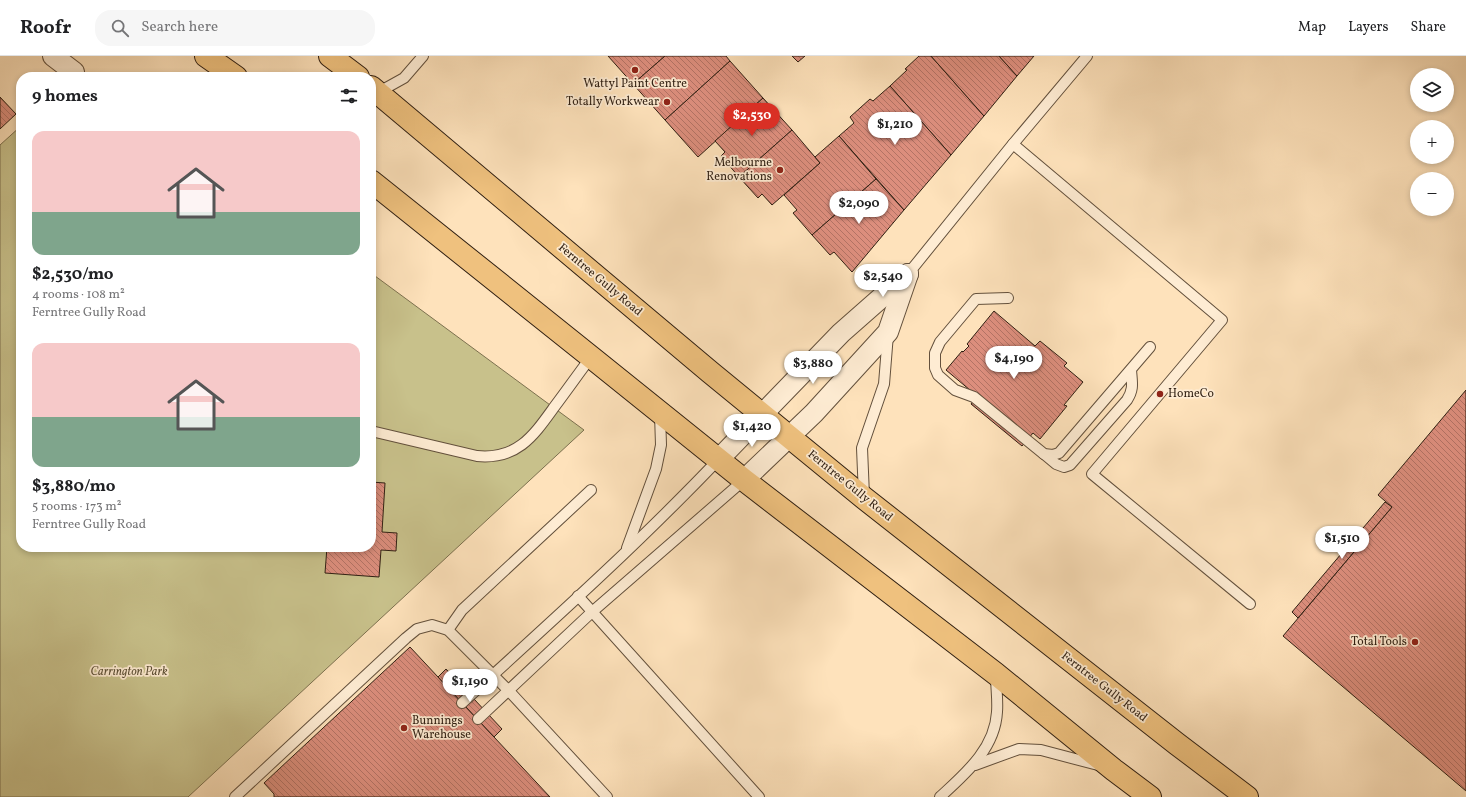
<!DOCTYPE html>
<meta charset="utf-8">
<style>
:root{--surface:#fff;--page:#f6f6f6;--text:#202124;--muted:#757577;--line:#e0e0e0;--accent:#d93025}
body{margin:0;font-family:Vollkorn,serif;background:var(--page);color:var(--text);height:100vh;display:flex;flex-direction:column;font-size:15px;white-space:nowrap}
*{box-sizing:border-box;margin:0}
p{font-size:13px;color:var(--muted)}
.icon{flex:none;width:22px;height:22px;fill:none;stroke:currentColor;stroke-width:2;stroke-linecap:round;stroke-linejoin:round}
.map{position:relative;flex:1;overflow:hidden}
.sheet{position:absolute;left:16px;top:16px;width:360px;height:480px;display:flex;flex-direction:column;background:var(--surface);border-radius:16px;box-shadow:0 2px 6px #0003}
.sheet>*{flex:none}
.buttons{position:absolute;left:1410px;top:12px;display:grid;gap:8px}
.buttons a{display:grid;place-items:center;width:44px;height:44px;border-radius:50%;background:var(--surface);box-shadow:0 2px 6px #0003;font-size:20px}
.price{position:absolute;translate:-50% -34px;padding:0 9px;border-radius:14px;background:#fff;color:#222;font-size:13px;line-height:26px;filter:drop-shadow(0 1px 2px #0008)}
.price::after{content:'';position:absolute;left:50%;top:24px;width:12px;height:9px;margin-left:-6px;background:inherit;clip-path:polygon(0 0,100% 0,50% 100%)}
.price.active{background:var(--accent);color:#fff}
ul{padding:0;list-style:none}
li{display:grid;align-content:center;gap:8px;height:212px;padding:0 16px}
li span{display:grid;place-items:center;height:124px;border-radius:12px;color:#555}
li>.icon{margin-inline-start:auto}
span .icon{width:72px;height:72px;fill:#fffc;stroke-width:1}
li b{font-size:17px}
h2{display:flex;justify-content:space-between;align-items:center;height:48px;padding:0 16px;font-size:17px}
header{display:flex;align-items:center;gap:24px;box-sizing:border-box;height:56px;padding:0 20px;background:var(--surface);border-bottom:1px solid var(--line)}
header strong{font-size:19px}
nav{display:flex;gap:22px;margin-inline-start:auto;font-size:14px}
.search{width:280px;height:36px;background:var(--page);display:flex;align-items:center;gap:10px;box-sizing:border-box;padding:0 14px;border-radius:16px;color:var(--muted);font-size:15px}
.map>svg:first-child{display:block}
</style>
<header>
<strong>Roofr</strong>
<div class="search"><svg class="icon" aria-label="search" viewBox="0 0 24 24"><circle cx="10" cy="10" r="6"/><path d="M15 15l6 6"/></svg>Search here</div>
<nav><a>Map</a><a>Layers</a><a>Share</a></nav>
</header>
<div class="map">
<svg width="1466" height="741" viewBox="0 0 1466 741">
<defs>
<pattern id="building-back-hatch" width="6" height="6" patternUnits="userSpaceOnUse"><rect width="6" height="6" fill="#dc8e7d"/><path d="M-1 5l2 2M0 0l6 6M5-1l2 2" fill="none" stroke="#b37365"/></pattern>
</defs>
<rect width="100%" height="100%" fill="#fee2bb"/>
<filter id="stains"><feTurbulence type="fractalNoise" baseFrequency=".005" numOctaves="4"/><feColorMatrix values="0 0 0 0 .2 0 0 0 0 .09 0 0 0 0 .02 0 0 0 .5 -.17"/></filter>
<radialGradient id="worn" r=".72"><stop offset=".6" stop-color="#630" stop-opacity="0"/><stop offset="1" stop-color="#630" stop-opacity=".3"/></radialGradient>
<polygon fill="#c8c18b" stroke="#7c704e" points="21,70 21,491 371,491 371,217 584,374 188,741 0,741 0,89"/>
<g fill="url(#building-back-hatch)" stroke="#2f1f12">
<polygon points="608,0 665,0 633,28"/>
<polygon points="665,0 726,0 730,5 665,64 633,28"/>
<polygon points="792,0 805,0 798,6"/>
<polygon points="919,0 931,0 984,60 951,99 890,30 907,14 905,13"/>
<polygon points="931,0 999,0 1017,20 984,60"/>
<polygon points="999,0 1034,0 1017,20"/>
<polygon points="730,5 763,42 698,101 665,64"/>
<polygon points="890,30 951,99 904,154 839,80 854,67 850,61 870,43 873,45"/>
<polygon points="0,41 16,58 0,73"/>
<polygon points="763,42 792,74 739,121 721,100 725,96 715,85"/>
<polygon points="792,74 820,107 772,149 762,138 758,142 739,121"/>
<polygon points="839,80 876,123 812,179 793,157 797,154 784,139 820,107 815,101"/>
<polygon points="876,123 904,154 852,216 834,196 830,199 812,179"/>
<polygon points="994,255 1035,290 1040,285 1067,307 1064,310 1083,326 1064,349 1067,350 1040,383 1033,377 1022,390 971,348 977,340 946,314 962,295 963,296 969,290 967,288"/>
<polygon points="1466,334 1466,735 1283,580 1392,451 1378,439"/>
<polygon points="371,426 385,427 382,476 397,477 396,495 381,494 379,521 325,517 327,491 371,491"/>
<polygon points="1385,446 1392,451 1298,562 1292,556"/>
<polygon points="410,591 550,741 274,741 274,738 264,727"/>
<polygon points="446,613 502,673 494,681 438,621"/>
</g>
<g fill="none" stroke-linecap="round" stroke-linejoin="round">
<g stroke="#63503c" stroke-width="12">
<g id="service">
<polyline points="377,37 404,22 423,0"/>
<polyline points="1013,88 1222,264 1092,418 1250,548"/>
<polyline points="908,218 1013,88 1087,0"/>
<polyline points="1008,242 976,243 940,286 935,297 935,312 938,319 955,334 974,341 1044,398 1053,399 1059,397 1150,291"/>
<path d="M371,375L477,400C518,404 534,379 555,350C567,334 579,317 591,301"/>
<path d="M1044,398L1056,408L1064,411L1070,409L1127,344C1134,333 1132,327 1131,314"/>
<polyline points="864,440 862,392 884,328 888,278"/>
<polyline points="627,492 656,413 661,389 660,358"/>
<polyline points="578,540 759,741"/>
<polyline points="448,574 462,554 591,434"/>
<path d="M462,647C549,568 637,489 718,404"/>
<polyline points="478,663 592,556 744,424"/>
<polyline points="975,709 1019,693 1041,694 1098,709"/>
<polyline points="235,741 406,582 417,573 432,569 448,574 509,635 607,741"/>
<path d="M940,741C965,718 995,693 997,656C998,644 996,632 996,619"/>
</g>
</g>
<g stroke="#63503c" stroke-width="22">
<g id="minor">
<polyline points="53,0 74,16"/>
<polyline points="718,404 841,277 908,218"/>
<polyline points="744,424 814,357 888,276 908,218"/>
</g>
</g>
<g stroke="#2f1f12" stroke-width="24">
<g id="primary">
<polyline points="206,0 236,21"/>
<polyline points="330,0 358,21"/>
<polyline points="371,31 710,316 864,442 1177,688 1247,741"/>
<polyline points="371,125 591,301 744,424 996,618 1114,714 1150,741"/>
</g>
</g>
<use href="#service" stroke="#feecd3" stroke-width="10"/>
<use href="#minor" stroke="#feecd3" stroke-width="20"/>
<use href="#primary" stroke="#efc17e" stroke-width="22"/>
</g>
<g fill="#8f2418" stroke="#feecd3" stroke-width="1.5">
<circle cx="635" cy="14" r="4"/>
<circle cx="667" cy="46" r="4"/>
<circle cx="780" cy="114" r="4"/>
<circle cx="1160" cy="338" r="4"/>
<circle cx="1415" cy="586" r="4"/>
<circle cx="404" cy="672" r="4"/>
</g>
<g text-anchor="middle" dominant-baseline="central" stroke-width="3.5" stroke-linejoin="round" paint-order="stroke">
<g font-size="12" fill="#2f1f12" stroke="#feecd3" text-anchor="end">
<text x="635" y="28" text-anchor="middle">Wattyl Paint Centre</text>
<text x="659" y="46">Totally Workwear</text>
<text x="772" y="107">Melbourne<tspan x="772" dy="14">Renovations</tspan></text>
<text x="1168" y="338" text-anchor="start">HomeCo</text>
<text x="1407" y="586">Total Tools</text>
<text x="412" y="665" text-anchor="start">Bunnings<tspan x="412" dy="14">Warehouse</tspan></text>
</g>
<g font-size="12" fill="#2f1f12" stroke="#feecd3">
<text transform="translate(600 224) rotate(40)">Ferntree Gully Road</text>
<text transform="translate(850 430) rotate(39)">Ferntree Gully Road</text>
<text transform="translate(1104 631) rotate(38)">Ferntree Gully Road</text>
</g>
<g font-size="12" font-style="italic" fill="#5d5036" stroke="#feecd3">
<text x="129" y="616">Carrington Park</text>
</g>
</g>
<rect width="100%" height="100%" filter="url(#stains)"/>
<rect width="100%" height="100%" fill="url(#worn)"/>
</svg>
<div class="buttons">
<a><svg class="icon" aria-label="layers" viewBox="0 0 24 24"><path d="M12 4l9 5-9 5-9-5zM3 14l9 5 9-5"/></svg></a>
<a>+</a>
<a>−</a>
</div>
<b class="price active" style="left:752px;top:81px">$2,530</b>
<b class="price" style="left:895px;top:90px">$1,210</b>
<b class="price" style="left:859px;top:169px">$2,090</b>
<b class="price" style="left:883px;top:242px">$2,540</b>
<b class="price" style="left:1014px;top:324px">$4,190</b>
<b class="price" style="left:813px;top:329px">$3,880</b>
<b class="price" style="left:752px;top:392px">$1,420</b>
<b class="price" style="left:1342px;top:504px">$1,510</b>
<b class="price" style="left:470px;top:647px">$1,190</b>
<section class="sheet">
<h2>9 homes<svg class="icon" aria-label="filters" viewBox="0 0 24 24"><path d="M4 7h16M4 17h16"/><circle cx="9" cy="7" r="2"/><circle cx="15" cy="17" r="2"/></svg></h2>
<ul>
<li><span style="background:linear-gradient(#f6c9c9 65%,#7fa58c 0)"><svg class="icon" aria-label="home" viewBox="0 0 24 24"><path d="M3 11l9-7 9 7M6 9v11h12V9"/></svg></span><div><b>$2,530/mo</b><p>4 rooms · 108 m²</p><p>Ferntree Gully Road</p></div></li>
<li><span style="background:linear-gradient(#f6c9c9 60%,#7fa58c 0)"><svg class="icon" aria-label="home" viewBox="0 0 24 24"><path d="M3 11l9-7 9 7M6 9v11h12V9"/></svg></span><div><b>$3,880/mo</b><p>5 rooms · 173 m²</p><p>Ferntree Gully Road</p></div></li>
</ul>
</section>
</div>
